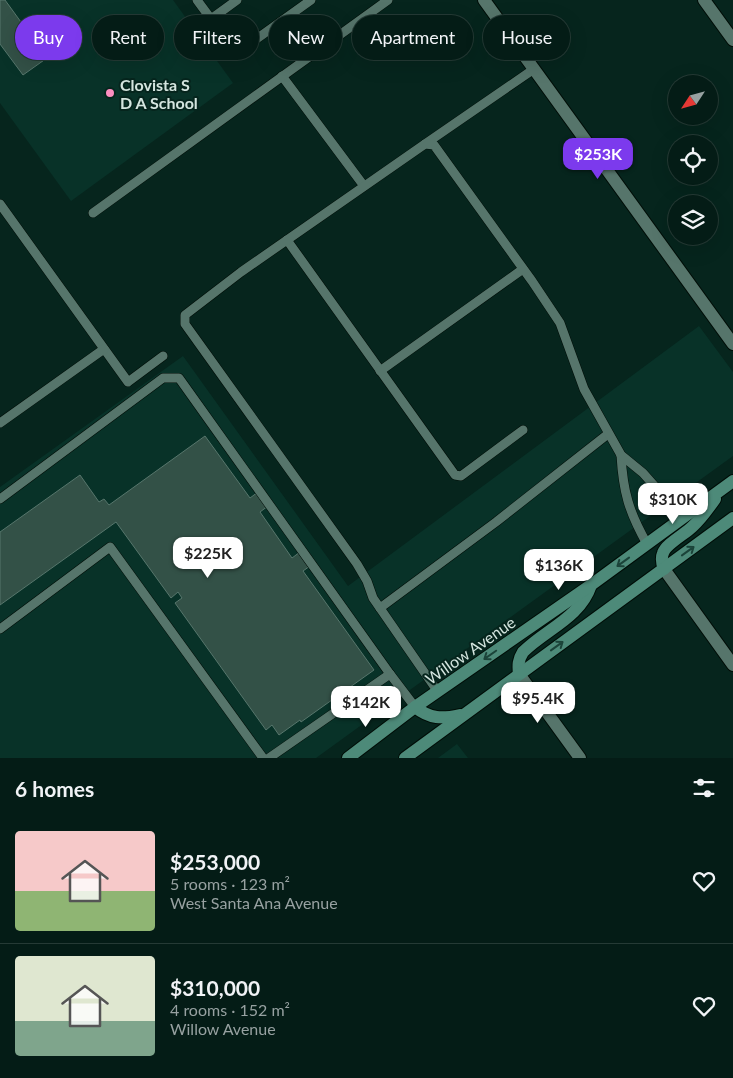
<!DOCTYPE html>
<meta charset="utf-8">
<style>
:root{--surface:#041c16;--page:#122923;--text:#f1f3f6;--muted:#97a1a1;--line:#253a35;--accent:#7c3aed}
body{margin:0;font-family:Lato,sans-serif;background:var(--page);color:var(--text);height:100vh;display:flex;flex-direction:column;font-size:19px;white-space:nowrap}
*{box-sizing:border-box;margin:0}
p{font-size:16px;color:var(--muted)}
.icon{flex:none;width:28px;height:28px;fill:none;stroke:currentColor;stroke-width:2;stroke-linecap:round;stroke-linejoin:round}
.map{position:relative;height:758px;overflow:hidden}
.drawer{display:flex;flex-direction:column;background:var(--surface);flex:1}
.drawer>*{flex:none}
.guide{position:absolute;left:15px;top:15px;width:704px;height:45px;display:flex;gap:10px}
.needle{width:32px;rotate:234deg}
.buttons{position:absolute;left:668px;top:75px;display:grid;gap:10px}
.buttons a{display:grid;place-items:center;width:50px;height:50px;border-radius:50%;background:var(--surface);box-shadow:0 5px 20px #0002,0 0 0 1px var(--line);font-size:25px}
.price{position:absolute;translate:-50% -42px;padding:0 11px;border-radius:10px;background:#fff;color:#222;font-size:16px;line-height:32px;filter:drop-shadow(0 1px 2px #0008)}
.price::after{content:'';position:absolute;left:50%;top:30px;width:15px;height:11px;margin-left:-8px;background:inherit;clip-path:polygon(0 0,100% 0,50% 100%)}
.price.current{background:var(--accent);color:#fff}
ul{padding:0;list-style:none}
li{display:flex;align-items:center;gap:15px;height:125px;padding:0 15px}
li+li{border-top:1px solid var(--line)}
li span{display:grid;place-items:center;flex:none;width:140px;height:100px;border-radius:5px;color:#555}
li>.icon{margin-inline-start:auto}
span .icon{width:60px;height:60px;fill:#fffc;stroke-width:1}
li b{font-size:21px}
h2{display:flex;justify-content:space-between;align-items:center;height:60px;padding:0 15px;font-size:21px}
.chip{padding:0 18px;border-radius:22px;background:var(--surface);box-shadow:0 5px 20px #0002,0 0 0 1px var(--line);font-size:18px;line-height:45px}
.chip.current{background:var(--accent);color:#fff}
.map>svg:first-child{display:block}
</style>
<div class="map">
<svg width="733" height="758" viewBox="0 0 733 758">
<rect width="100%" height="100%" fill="#06251d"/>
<g fill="#083228">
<polygon points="0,0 173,0 233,83 71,201 0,103"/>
<polygon points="699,326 733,372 733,456 316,758 0,758 0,487 183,356 348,586"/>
<polygon points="457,744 468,758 438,758"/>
</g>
<g fill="#335147" stroke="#57766c">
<polygon points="0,0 5,0 47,58 23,75 0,44"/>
<polygon points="205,436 250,498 258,492 268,506 260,512 292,558 300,552 310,566 303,571 374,670 301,722 300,720 279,735 272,725 266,730 175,603 182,598 178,592 171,598 116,522 0,605 0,532 80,475 99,502 104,499 109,505"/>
</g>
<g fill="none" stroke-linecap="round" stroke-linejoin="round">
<g stroke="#000d07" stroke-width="10">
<g id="lane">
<polyline points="197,0 211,19"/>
<polyline points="237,0 211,19 233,49 241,50 311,0"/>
<polyline points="282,76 364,186"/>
<polyline points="425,144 534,69"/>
<polyline points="0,204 128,382 163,356"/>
<polyline points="93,213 388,0"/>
<polyline points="287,240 455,475 461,476 523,430"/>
<polyline points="380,371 523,269"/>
<polyline points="0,423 104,349"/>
<path d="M621,455C623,492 629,512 647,544"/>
<polyline points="0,499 163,378 179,378 390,674"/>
<polyline points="380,608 496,522 608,434"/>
<polyline points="0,629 110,547 263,758"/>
<polyline points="438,692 373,598 367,581 357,564 185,324 185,315 241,272 425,144 434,145 532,281 560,323 584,389 621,455 643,473 683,518"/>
<polyline points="269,758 390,674 415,707"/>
</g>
</g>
<g stroke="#000d07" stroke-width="14">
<g id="street">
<polyline points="484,0 733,344"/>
<polyline points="704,0 733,40"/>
<polyline points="664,569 733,665"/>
<polyline points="519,674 580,758"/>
</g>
</g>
<g stroke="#000d07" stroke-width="14">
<g id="secondary">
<path d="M664,569C662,564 661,558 663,553C666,544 685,534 692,527C701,519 708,509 715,499"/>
<path d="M519,674C518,665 518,660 523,652C546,629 580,618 591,585"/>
<path d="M415,707C430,719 442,719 460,715"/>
<polyline points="348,758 415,707 591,585 733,481"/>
<polyline points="405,758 733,518"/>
</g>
</g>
<use href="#lane" stroke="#56756b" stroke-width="9"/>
<use href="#street" stroke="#56756b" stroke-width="12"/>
<use href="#secondary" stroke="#4d8a79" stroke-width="12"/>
</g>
<defs><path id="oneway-shaft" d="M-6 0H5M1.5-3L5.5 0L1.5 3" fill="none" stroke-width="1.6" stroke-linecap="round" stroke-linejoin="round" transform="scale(1.25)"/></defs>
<g stroke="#1b4339">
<use href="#oneway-shaft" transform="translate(688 551) rotate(-36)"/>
<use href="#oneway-shaft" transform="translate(623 562) rotate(144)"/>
<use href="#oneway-shaft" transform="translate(557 646) rotate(-36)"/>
<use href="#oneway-shaft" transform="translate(490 655) rotate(145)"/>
</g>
<circle fill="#fd8ec0" stroke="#06251d" stroke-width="2" cx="110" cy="93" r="5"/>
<g text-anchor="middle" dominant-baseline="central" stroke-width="4" stroke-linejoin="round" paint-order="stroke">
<g font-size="16" font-weight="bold" fill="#d4e5df" stroke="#06251d" text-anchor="start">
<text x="120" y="84">Clovista S<tspan x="120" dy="18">D A School</tspan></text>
</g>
<g font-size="16" fill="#d4e5df" stroke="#06251d">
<text transform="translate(470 650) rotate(-35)">Willow Avenue</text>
</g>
</g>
</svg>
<div class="buttons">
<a><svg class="needle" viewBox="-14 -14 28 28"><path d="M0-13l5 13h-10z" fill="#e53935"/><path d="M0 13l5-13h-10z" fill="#97a1a1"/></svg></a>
<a><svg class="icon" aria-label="locate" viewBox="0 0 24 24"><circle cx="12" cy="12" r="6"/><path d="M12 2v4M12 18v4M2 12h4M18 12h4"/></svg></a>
<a><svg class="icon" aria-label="layers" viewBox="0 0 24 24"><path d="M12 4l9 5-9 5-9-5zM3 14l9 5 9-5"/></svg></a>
</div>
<b class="price current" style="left:598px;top:180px">$253K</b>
<b class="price" style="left:673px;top:525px">$310K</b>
<b class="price" style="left:208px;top:579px">$225K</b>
<b class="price" style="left:559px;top:591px">$136K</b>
<b class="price" style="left:538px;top:724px">$95.4K</b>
<b class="price" style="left:366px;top:728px">$142K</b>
<div class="guide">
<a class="chip current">Buy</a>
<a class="chip">Rent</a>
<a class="chip">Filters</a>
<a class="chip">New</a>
<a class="chip">Apartment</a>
<a class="chip">House</a>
</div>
</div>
<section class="drawer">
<h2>6 homes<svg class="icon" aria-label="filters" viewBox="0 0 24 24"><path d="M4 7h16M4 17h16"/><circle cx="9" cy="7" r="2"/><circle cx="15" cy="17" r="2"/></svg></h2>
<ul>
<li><span style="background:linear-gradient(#f6c9c9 60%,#8fb573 0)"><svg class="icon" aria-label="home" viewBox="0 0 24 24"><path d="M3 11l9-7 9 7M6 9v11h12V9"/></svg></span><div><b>$253,000</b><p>5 rooms · 123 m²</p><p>West Santa Ana Avenue</p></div><svg class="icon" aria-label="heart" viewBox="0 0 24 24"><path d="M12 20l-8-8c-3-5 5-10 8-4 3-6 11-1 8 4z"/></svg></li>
<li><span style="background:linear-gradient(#dfe7d0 65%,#7fa58c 0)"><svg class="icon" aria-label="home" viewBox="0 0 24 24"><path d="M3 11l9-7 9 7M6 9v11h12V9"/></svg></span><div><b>$310,000</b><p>4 rooms · 152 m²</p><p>Willow Avenue</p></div><svg class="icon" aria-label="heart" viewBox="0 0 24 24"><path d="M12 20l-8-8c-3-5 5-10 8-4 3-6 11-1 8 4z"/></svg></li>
</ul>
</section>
